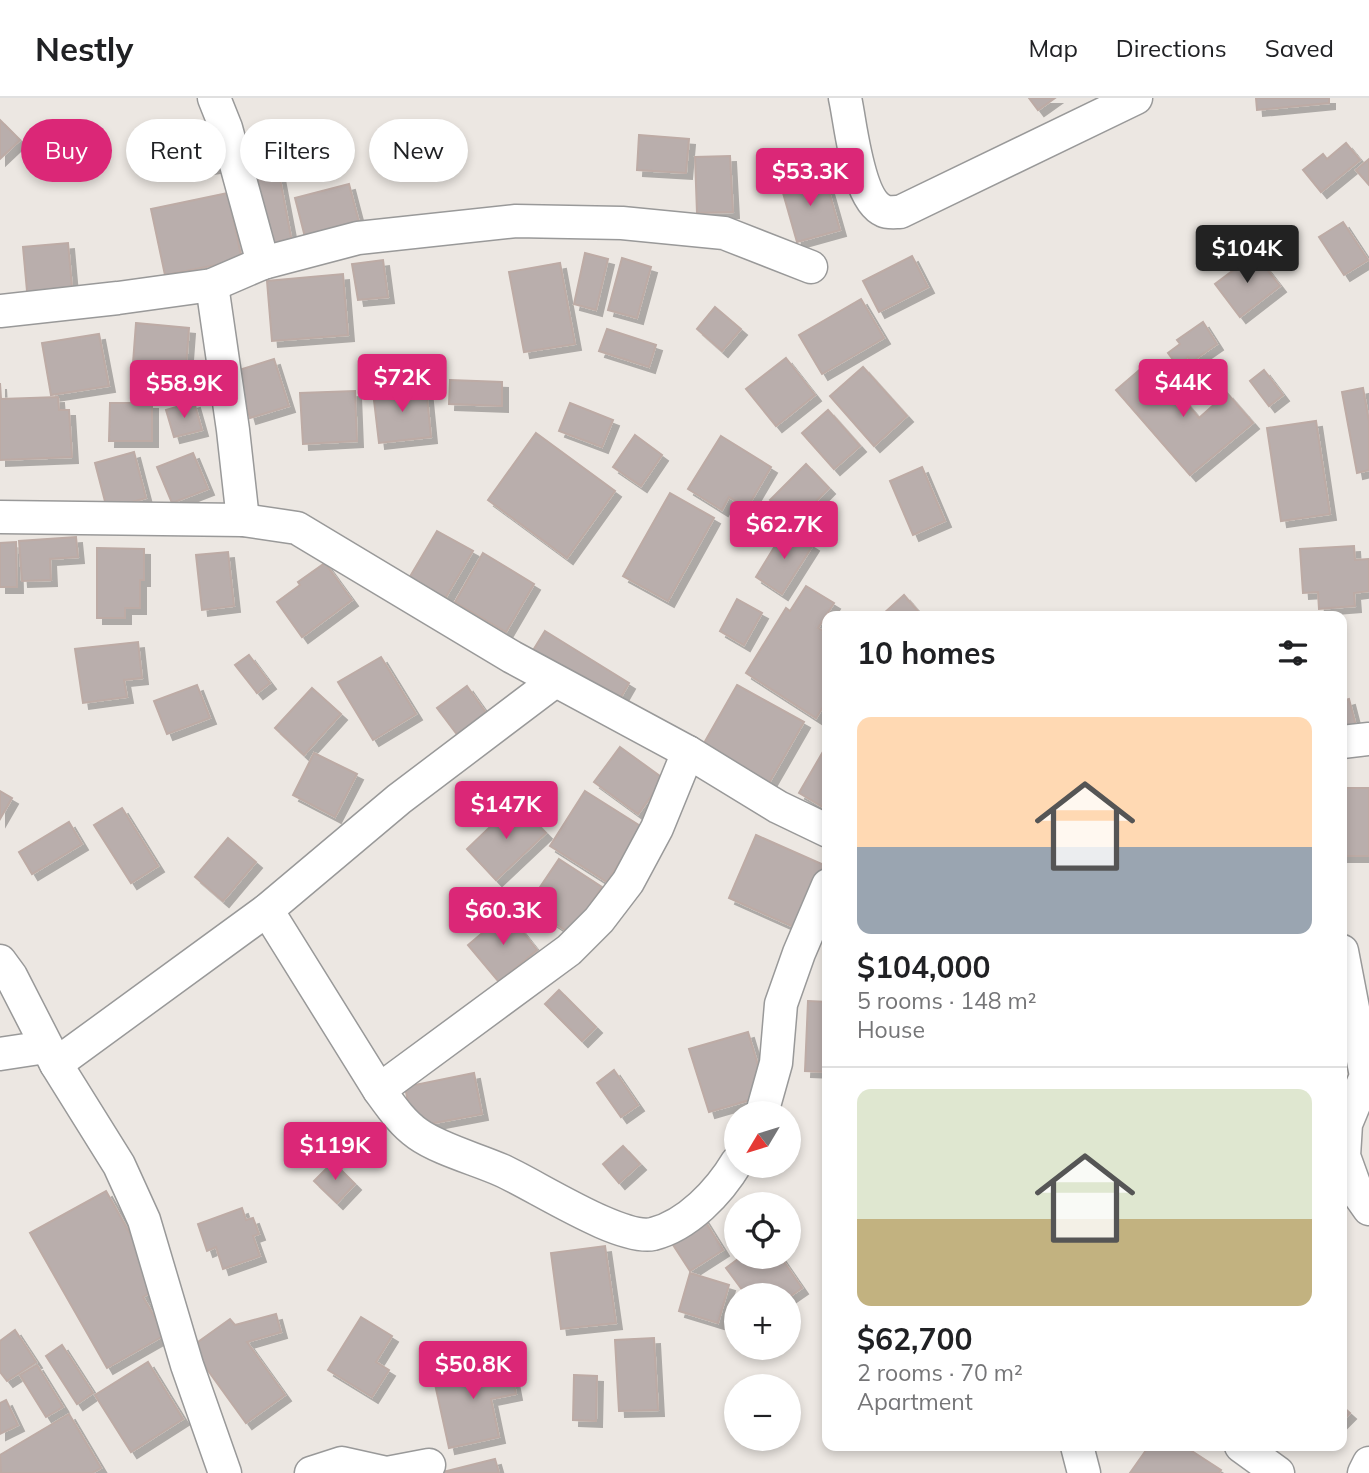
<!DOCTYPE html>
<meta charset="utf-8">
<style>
:root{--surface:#fff;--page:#f6f6f6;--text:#202124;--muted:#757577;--line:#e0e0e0;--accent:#db2777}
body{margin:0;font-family:Mulish,sans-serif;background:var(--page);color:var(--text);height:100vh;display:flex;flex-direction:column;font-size:26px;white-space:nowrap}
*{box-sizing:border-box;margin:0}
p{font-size:23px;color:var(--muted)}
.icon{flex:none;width:38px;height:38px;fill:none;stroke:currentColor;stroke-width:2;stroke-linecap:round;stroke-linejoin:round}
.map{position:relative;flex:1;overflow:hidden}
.sheet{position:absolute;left:822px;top:513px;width:525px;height:840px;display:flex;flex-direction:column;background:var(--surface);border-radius:14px;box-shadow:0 4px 10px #0003}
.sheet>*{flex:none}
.guide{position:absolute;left:21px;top:21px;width:665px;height:63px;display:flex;gap:14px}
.needle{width:46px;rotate:232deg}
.controls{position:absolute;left:724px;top:1003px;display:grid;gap:14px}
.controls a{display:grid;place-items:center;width:77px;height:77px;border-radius:50%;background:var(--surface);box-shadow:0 4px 10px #0003;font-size:35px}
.price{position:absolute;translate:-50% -60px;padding:0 16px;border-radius:7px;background:var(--accent);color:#fff;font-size:23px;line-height:46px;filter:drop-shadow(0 2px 4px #0008)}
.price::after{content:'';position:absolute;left:50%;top:42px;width:21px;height:16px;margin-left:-10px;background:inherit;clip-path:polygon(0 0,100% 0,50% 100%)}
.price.current{background:#222;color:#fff}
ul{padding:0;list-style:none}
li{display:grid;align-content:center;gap:14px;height:371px;padding:0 35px}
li+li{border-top:2px solid var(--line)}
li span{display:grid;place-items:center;height:217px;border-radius:14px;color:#555}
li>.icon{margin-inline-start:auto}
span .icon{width:126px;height:126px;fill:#fffc;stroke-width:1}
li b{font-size:30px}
h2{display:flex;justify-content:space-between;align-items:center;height:84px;padding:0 35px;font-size:30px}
.chip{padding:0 24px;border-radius:32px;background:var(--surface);box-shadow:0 4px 10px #0003;font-size:24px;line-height:63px}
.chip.current{background:var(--accent);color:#fff}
header{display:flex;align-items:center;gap:42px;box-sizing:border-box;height:98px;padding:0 35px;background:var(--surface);border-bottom:2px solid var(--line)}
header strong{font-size:33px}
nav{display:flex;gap:38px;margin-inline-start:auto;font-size:24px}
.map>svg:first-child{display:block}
</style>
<header>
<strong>Nestly</strong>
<nav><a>Map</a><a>Directions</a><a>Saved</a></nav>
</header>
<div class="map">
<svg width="1369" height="1375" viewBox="0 0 1369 1375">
<defs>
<filter id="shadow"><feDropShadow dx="6" dy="6" stdDeviation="0" flood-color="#0004"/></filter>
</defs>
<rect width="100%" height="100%" fill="#ece7e2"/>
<g fill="#b9aeac" stroke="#bdaba5" stroke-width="2" filter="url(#shadow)">
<polygon points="1029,0 1055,0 1038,12"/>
<polygon points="1256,0 1329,0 1329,5 1257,12"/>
<polygon points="0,22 20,42 0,61"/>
<polygon points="639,37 689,41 686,75 637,72"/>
<polygon points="211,43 215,69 168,76 164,50"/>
<polygon points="1346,45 1360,62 1321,94 1303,72 1323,56 1327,61"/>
<polygon points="730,58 733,114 697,115 695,59"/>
<polygon points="1369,61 1369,87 1356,72"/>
<polygon points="279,76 292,144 264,149 251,82"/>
<polygon points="824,76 840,132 797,144 781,88"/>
<polygon points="349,86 360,128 306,143 295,100"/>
<polygon points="228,95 242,162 165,177 151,111"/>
<polygon points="1343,124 1368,162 1344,177 1319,139"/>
<polygon points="68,145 73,200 28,204 23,149"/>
<polygon points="585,155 608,161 596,212 574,206"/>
<polygon points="1255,156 1280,188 1240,219 1215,186"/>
<polygon points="912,158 928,189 879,214 863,183"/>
<polygon points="622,160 651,169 637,220 608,212"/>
<polygon points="383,162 388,199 358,202 352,166"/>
<polygon points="560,165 575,246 524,254 509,174"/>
<polygon points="343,176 348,237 272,243 267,183"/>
<polygon points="861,201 884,240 822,276 799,237"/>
<polygon points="715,209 741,231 722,253 697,231"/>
<polygon points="1203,224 1217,246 1191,264 1188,259 1177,267 1168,255 1180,246 1177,242"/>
<polygon points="136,225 189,230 186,270 133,265"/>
<polygon points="607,231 656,247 649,269 599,253"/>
<polygon points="99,236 109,288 51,297 42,245"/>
<polygon points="786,260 815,297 776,328 746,291"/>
<polygon points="274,261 289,308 250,320 236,273"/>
<polygon points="1150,263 1199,320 1227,295 1253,325 1190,377 1116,292"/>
<polygon points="863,269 907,318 874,348 830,298"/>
<polygon points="1264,272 1283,297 1269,308 1250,283"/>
<polygon points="450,282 502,284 502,308 449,306"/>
<polygon points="0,285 1,301 58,299 59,312 69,312 72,359 0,362"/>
<polygon points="426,288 431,339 379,345 373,294"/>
<polygon points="1363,290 1369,323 1369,372 1357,375 1342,294"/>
<polygon points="355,293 357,343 303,346 300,295"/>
<polygon points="194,304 202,332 174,339 166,312"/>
<polygon points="110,305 152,305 152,343 109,343"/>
<polygon points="570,305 613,322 602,349 559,333"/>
<polygon points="828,312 860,348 834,371 802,335"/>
<polygon points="1316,323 1330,416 1281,423 1267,330"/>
<polygon points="536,335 615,393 567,460 488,402"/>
<polygon points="635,337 662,357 641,388 613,369"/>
<polygon points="721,338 771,369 747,410 729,399 722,412 688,391"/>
<polygon points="134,354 146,400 107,411 95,365"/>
<polygon points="193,355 208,391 172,405 157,369"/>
<polygon points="806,366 829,390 794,426 770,402"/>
<polygon points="922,369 945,423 913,437 890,383"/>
<polygon points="670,395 714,420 668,503 623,478"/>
<polygon points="786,430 813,447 782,496 756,479"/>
<polygon points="437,433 473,453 443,504 408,482"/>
<polygon points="76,439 78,459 50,461 51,482 22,483 19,443"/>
<polygon points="16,444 17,489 0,489 0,445"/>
<polygon points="1354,448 1355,462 1369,461 1369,493 1354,495 1355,508 1319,511 1318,494 1303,495 1300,451"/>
<polygon points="97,450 144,451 144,482 140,482 140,510 125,510 125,520 97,520"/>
<polygon points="228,454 234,508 202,512 196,457"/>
<polygon points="483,455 534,486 506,534 455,504"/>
<polygon points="325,465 352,502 302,539 277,504 300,487 298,484"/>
<polygon points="806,488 834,505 818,530 828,536 828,601 816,620 746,575 786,510 790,513"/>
<polygon points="904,497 922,518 884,518 882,517"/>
<polygon points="737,501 762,515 744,547 720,533"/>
<polygon points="545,533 629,585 614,611 529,559"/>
<polygon points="138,544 142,580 124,582 127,599 83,605 75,551"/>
<polygon points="249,557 270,585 257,595 235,567"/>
<polygon points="381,559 416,616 373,642 338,584"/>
<polygon points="197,587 210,620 167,636 154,603"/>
<polygon points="737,587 804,624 769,685 703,647"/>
<polygon points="467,588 491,622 462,643 437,610"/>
<polygon points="312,590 341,616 304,657 275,630"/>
<polygon points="1349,601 1356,628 1342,631 1342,603"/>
<polygon points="828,645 828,712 799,695"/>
<polygon points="620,649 664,681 638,716 594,684"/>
<polygon points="314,655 357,676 335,719 293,697"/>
<rect x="1342" y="690" width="27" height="68"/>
<polygon points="0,693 12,700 0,721"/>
<polygon points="585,693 642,729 607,784 550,748"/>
<polygon points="516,704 546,735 496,782 467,751"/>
<polygon points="122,710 158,768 131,785 94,727"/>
<polygon points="69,724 82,746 32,776 19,754"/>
<polygon points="756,737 824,767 796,830 729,800"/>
<polygon points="228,740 256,764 223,803 195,779"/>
<polygon points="559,761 602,789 571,836 528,807"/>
<polygon points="507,814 537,852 499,884 468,847"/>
<polygon points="559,892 596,929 582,943 545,906"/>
<polygon points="808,903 828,904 828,974 805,973"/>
<polygon points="748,934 767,997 709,1014 689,951"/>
<polygon points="614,972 638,1007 621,1019 597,985"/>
<polygon points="474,975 482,1016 413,1029 405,989"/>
<polygon points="623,1048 640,1066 619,1085 603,1066"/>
<polygon points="333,1064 355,1086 337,1105 314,1083"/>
<polygon points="106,1093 160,1189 143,1199 165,1237 107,1270 30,1135"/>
<polygon points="242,1110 246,1122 253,1120 259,1136 253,1138 260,1158 223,1171 216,1149 207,1153 198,1126"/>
<polygon points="700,1115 723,1152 690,1173 666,1136"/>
<polygon points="605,1148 616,1225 561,1231 551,1155"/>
<polygon points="742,1158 780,1158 802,1190 789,1199 746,1197 726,1170"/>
<polygon points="690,1175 729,1187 718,1225 679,1213"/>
<polygon points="276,1216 281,1234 247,1244 285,1297 246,1325 191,1249 230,1221 235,1227"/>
<polygon points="361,1219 392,1238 376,1264 389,1272 372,1299 328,1272"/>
<polygon points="15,1232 36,1264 7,1283 0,1274 0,1243"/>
<polygon points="654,1240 658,1312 619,1313 615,1242"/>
<polygon points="62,1247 93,1295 77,1306 46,1258"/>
<polygon points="509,1260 516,1296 491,1301 499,1339 449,1350 433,1277"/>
<polygon points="148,1264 183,1321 131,1354 95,1297"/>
<polygon points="37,1267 63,1309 46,1319 20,1277"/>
<polygon points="574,1277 597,1278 596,1323 573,1322"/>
<polygon points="6,1302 18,1327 0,1336 0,1305"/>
<polygon points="1342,1308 1350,1315 1342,1323"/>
<polygon points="69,1316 101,1370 92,1375 1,1375 0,1357"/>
<polygon points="1149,1348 1184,1348 1221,1372 1219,1375 1130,1375"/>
<polygon points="495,1361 499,1375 439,1375"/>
</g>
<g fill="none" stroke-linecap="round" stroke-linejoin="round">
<g stroke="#999" stroke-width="35">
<g id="minor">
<polyline points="214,0 226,30 263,165"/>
<path d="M845,0C851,26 857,102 884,113C888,115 896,114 900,114L1136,0"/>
<polyline points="212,187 233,332 243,422"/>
<polyline points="0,213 118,200 212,187 263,165 358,140 516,123 622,125 724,135 811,169"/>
<polyline points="0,419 243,422 297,430 512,559 688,654 778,709 828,733"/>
<polyline points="1342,644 1369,641"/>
<path d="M267,812L379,992C390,1007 402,1025 418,1036C439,1051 476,1061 501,1072C535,1087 620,1143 653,1136C688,1127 719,1094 737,1064"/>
<polyline points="1342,853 1366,978 1346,1026 1344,1058 1357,1094 1369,1111"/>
<polyline points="0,863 11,878 56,966 119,1067 144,1122 187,1267 225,1375"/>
<polyline points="0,956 46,949"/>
<polyline points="56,966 267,812 399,701 555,583"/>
<polyline points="379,992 569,852 599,822 628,784 657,730 688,654"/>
<polyline points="762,1015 776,965 781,906 799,855 828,787"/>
<polyline points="1077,1348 1084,1375"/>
<polyline points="1241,1348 1278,1375"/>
<polyline points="311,1375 342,1365 387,1375 429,1367"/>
<polyline points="1364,1375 1369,1365"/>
</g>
</g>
<use href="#minor" stroke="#fff" stroke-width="32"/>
</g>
</svg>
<div class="controls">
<a><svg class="needle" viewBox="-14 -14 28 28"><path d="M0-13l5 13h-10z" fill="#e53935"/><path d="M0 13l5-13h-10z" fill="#757577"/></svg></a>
<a><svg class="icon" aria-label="locate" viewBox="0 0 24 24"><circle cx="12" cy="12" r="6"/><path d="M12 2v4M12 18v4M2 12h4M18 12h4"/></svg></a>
<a>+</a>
<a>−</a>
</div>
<b class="price" style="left:810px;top:110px">$53.3K</b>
<b class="price current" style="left:1247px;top:187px">$104K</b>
<b class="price" style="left:402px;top:316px">$72K</b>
<b class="price" style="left:1183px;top:321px">$44K</b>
<b class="price" style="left:184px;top:322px">$58.9K</b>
<b class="price" style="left:784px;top:463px">$62.7K</b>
<b class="price" style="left:506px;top:743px">$147K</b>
<b class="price" style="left:503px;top:849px">$60.3K</b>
<b class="price" style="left:335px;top:1084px">$119K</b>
<b class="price" style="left:473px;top:1303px">$50.8K</b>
<div class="guide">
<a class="chip current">Buy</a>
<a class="chip">Rent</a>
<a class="chip">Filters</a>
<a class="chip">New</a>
</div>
<section class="sheet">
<h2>10 homes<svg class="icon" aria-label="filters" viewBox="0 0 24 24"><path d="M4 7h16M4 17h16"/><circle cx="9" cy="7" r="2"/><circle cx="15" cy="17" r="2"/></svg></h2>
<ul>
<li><span style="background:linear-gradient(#ffd9b3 60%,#9aa5b1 0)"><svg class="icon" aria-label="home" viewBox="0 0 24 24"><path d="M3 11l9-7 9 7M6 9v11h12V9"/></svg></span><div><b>$104,000</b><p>5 rooms · 148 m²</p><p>House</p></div></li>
<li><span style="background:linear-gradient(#dfe7d0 60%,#c2b280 0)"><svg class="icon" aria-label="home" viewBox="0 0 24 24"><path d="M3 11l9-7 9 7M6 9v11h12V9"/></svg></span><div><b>$62,700</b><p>2 rooms · 70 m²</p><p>Apartment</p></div></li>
</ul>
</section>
</div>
